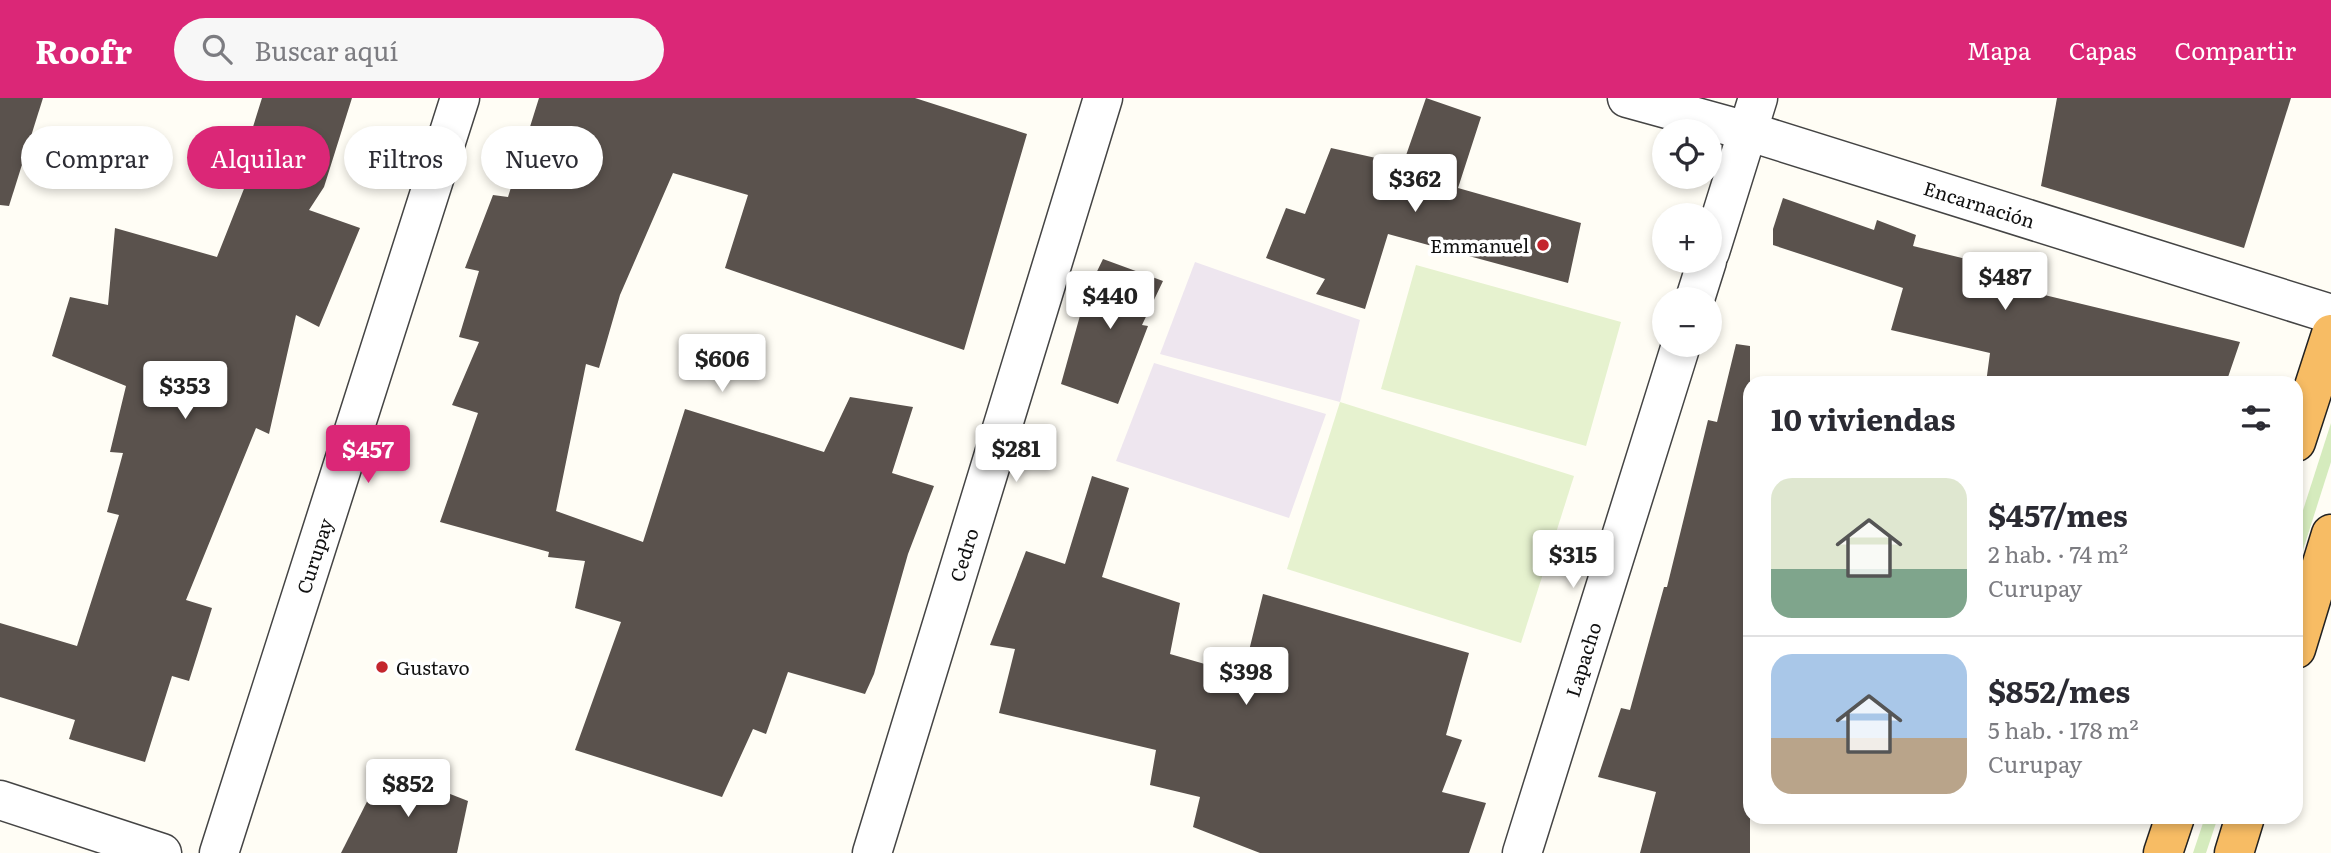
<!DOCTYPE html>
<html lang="es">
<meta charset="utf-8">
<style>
:root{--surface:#fff;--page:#f7f7f7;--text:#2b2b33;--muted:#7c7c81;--line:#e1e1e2;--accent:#db2777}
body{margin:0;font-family:Literata,serif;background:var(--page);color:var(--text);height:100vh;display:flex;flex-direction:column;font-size:26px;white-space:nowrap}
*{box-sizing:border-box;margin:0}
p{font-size:23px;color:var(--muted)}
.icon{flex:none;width:38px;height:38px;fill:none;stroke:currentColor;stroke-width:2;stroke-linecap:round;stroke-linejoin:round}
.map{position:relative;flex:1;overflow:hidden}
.panel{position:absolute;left:1743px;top:278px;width:560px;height:448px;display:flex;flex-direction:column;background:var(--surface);border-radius:21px;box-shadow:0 4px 10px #0003}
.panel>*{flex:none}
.banner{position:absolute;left:21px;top:28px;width:665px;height:63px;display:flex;gap:14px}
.fabs{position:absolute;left:1652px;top:21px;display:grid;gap:14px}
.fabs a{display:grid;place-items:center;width:70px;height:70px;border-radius:50%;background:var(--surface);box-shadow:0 4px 10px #0003;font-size:35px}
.price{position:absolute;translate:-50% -60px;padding:0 16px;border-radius:7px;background:#fff;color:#222;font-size:23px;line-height:46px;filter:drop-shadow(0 2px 4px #0008)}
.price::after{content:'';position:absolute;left:50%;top:42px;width:21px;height:16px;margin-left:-10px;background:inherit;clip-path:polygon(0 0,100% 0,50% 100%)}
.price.on{background:var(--accent);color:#fff}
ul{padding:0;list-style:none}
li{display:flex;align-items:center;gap:21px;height:175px;padding:0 28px}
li+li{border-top:2px solid var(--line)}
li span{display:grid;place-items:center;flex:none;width:196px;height:140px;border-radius:21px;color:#555}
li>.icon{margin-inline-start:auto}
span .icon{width:84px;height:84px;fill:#fffc;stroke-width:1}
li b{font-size:30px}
h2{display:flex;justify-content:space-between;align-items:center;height:84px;padding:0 28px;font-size:30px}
.tag{padding:0 24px;border-radius:32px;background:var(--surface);box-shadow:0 4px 10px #0003;font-size:24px;line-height:63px}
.tag.on{background:var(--accent);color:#fff}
header{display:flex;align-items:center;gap:42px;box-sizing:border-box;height:98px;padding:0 35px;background:var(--accent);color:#fff}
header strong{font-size:33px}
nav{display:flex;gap:38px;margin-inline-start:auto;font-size:24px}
.search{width:490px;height:63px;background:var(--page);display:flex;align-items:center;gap:18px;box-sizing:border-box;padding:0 24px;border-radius:38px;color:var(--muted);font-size:26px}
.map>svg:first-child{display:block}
</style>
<header>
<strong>Roofr</strong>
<div class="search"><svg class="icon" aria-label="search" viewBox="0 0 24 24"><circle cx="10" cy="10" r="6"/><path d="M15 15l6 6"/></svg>Buscar aquí</div>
<nav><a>Mapa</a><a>Capas</a><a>Compartir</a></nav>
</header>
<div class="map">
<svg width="2331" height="755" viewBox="0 0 2331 755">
<rect width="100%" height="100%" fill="#fffdf5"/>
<g fill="#eee6ef">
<polygon points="1195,164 1360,222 1340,304 1160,256"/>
<polygon points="1154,265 1326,316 1289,420 1116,363"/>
</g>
<g fill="#d5ebbd">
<polygon points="2331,325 2331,364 2296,474 2296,434"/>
<polygon points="2205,719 2218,719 2206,755 2193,755"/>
</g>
<g fill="#e6f2cf">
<polygon points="1416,167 1621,224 1586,348 1381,291"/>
<polygon points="1340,304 1574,378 1521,545 1287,471"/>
</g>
<g fill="#5a524d">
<polygon points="0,0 43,0 9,108 0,107"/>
<polygon points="262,0 352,0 324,89 309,112 360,130 319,229 296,217 269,336 256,330 186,502 212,510 189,583 172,578 145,664 69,641 75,622 0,599 0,525 77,548 119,417 107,414 123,355 110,354 126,288 52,258 70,199 108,207 115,130 217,159 253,68 242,64"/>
<polygon points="539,0 915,0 1027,36 964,252 725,170 748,97 673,75 620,197 599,270 586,266 556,413 643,444 685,311 824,354 850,299 913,309 892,375 934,388 908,456 874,576 865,596 788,574 766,636 753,631 722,699 575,652 621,524 575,510 585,463 548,459 549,454 440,424 478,315 452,307 479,244 459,239 479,173 465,170 493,97 508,99"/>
<polygon points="1426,0 1481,19 1458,90 1581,125 1568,185 1388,136 1365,211 1316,196 1325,181 1266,160 1286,110 1305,116 1331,50 1403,66"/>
<polygon points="2057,0 2291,0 2244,150 2041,88"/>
<polygon points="1783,100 1874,132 1877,122 1916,137 1913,148 2011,172 2007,188 2240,244 2226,285 1986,285 1990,255 1891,232 1903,190 1773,147 1773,131"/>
<polygon points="1103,161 1163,183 1142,227 1148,228 1118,306 1061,286 1086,196"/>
<polygon points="1736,246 1750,248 1750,755 1640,755 1656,694 1598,679 1621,610 1630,612 1664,489 1667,489 1708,322 1717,324"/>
<polygon points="1092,378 1129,390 1102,479 1180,505 1170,556 1243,577 1263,496 1469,555 1446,637 1462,642 1442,694 1486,705 1469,755 1260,755 1193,729 1200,699 1150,687 1156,652 999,615 1015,551 990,547 1026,453 1065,466"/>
<polygon points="384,670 468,703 457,755 341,755"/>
</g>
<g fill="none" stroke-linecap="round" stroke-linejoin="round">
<g stroke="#444" stroke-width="41">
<g id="minor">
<path id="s1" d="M1627,0L1747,33L2331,216"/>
<path id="s2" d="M219,755L460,0"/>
</g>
</g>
<g stroke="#444" stroke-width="41">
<g id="tertiary">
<polyline points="1710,154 1758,0"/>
<polyline points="1695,201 1707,163"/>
<polyline points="0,702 162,755"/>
<path id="s3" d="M872,755L1103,0"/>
<path id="s4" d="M1522,755L1681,247"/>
</g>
</g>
<g stroke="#222" stroke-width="41">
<g id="trunk">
<polyline points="2296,344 2331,236"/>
<polyline points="2296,551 2331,436"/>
<polyline points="2163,755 2175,719"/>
<polyline points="2234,755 2245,719"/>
</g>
</g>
<use href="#minor" stroke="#fff" stroke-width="38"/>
<use href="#tertiary" stroke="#fff" stroke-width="38"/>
<use href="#trunk" stroke="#f7bc64" stroke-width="38"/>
</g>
<g fill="#c4262e" stroke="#fff" stroke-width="2.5">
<circle cx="1543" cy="147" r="7"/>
<circle cx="382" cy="569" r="7"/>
</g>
<g text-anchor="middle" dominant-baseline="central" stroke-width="7" stroke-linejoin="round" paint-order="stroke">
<g font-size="19" fill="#111" stroke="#fff">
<text stroke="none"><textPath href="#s1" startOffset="368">Encarnación</textPath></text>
<text stroke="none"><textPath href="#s2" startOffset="312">Curupay</textPath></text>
<text stroke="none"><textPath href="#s3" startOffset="312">Cedro</textPath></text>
<text stroke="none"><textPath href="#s4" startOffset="203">Lapacho</textPath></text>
</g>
<g font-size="19" fill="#111" stroke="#fff" text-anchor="end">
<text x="1529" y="147">Emmanuel</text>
<text x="396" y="569" text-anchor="start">Gustavo</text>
</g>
</g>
</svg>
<div class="fabs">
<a><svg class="icon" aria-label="locate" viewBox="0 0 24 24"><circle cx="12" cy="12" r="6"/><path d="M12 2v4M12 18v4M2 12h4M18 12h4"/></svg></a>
<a>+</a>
<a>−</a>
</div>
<b class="price" style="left:1415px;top:116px">$362</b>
<b class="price" style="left:2005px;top:214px">$487</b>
<b class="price" style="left:1110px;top:233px">$440</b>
<b class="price" style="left:722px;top:296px">$606</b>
<b class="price" style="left:185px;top:323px">$353</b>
<b class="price" style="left:1016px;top:386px">$281</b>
<b class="price on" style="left:368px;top:387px">$457</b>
<b class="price" style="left:1573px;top:492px">$315</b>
<b class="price" style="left:1246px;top:609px">$398</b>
<b class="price" style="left:408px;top:721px">$852</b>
<div class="banner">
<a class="tag">Comprar</a>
<a class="tag on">Alquilar</a>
<a class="tag">Filtros</a>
<a class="tag">Nuevo</a>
</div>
<section class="panel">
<h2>10 viviendas<svg class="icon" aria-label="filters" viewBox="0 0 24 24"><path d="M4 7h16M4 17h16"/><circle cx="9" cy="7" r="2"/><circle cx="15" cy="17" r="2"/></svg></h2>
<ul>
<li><span style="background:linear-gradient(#dfe7d0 65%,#7fa58c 0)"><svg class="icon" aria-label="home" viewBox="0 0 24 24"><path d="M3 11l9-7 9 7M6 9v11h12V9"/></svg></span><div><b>$457/mes</b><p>2 hab. · 74 m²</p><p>Curupay</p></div></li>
<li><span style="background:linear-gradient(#a9c7e8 60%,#b9a48a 0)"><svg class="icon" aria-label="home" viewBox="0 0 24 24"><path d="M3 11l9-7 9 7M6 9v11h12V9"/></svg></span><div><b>$852/mes</b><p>5 hab. · 178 m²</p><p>Curupay</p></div></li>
</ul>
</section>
</div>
